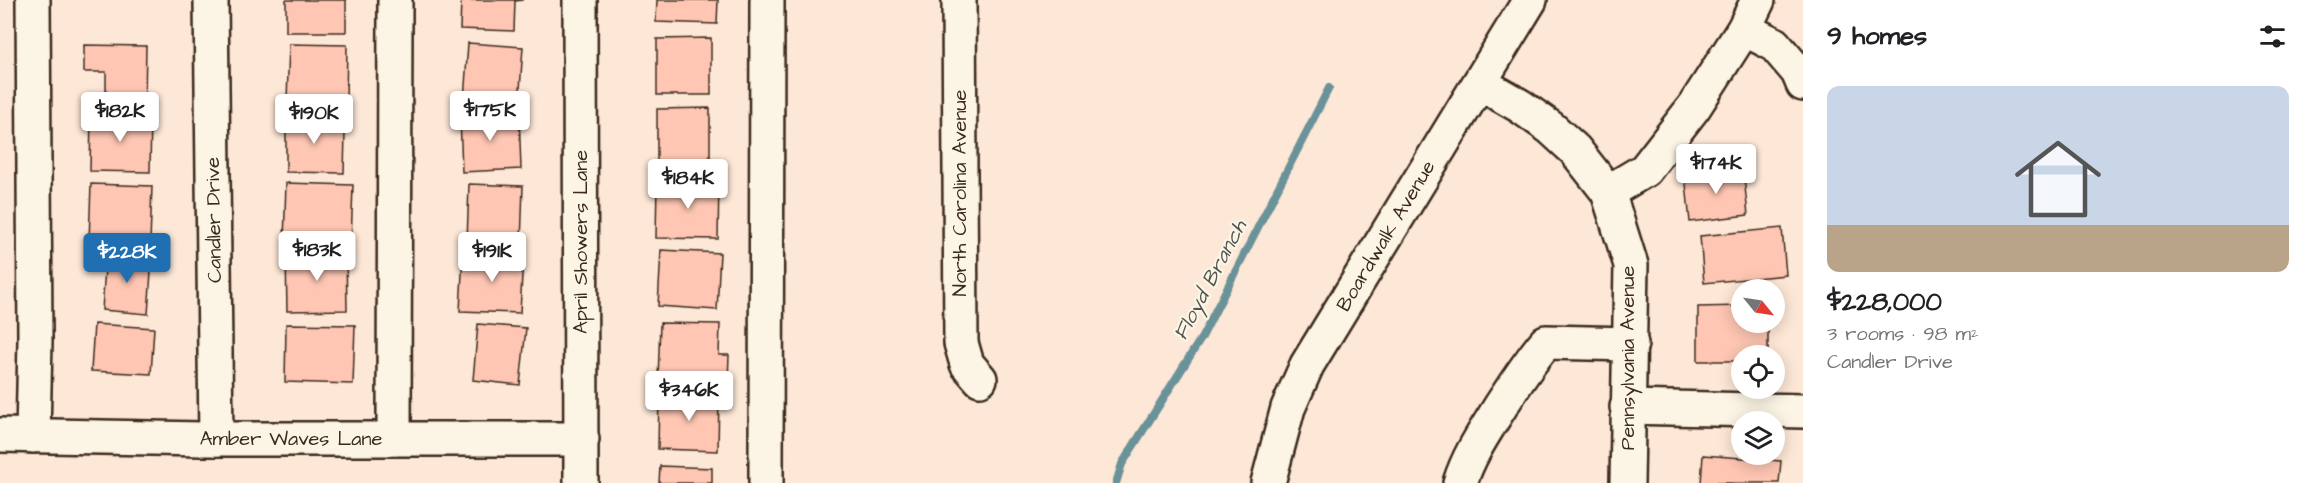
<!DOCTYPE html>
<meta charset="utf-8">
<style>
:root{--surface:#fff;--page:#f6f6f6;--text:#202124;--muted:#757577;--line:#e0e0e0;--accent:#1f6fb2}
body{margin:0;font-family:"Architects Daughter",sans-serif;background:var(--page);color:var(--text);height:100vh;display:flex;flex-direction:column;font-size:22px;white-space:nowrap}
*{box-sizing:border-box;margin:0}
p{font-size:20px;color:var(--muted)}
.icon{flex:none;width:33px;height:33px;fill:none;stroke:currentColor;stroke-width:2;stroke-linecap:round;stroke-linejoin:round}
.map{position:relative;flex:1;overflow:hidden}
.side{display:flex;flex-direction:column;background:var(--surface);width:510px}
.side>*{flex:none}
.needle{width:39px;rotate:120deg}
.buttons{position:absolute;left:1731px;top:279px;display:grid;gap:12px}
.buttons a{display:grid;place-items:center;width:54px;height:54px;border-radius:50%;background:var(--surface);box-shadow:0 3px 15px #0003;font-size:30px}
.price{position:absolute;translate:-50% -51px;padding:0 14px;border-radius:6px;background:#fff;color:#222;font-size:20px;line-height:39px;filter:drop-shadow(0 2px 3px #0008)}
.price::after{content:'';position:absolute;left:50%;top:36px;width:18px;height:14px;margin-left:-9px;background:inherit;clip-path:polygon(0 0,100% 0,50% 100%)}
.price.on{background:var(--accent);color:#fff}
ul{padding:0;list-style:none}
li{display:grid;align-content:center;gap:12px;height:318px;padding:0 24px}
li+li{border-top:2px solid var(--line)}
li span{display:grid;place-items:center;height:186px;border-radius:12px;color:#555}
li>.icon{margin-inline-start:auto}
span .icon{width:108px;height:108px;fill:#fffc;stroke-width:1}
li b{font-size:26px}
h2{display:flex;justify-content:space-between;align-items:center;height:72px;padding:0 24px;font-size:26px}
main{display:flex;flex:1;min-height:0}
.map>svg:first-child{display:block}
</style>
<main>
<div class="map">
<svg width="1803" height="483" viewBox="0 0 1803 483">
<rect width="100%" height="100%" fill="#fde7d6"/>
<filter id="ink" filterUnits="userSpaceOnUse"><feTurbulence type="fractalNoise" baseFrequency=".0167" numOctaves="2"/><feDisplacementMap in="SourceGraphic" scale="12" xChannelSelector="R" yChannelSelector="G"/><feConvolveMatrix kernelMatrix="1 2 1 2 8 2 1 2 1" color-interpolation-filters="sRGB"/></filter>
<g filter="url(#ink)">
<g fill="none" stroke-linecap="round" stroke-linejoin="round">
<polyline stroke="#6b9299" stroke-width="8" points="1116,483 1122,464 1202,337 1329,88"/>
</g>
<g fill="#fec6b3" stroke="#3b2a1e" stroke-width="1.5">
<rect x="286" y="0" width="60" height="32"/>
<polygon points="461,0 523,0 515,1 514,31 460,29"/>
<polygon points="657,0 718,0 717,24 656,22"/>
<polygon points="711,38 711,95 657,95 657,39"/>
<polygon points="468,43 523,47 519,104 464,100"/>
<polygon points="289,44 347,45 346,102 287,100"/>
<polygon points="84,45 146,46 145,100 106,99 106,72 84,72"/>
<polygon points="710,108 710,166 657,166 657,109"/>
<polygon points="519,113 521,169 462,172 460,115"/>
<polygon points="91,114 151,116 150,172 90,171"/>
<polygon points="286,115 332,115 332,132 345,133 344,173 286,172"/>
<polygon points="1743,168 1748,215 1690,222 1685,174"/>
<polygon points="657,181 719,181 718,239 656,238"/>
<polygon points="286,183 353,185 351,243 284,241"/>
<polygon points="91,184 152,186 150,243 89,242"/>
<polygon points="469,184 523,186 521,244 467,242"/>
<polygon points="1782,228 1786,275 1704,283 1700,236"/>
<polygon points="661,250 720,253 717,310 658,306"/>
<polygon points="106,254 152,258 148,314 102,310"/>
<polygon points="346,254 347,310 287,311 286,255"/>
<polygon points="463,254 523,256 520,313 460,311"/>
<polygon points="1742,306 1742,322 1768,322 1768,356 1742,356 1742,361 1698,361 1698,307"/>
<polygon points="660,323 720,324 719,355 729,355 728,382 658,380"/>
<polygon points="94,324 154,328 151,374 91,371"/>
<polygon points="286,324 355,325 353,384 285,382"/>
<polygon points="478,324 526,328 520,385 473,380"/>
<polygon points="659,393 719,394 718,451 658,449"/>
<polygon points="1703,455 1781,461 1779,483 1701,483"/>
<polygon points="660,466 712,468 712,483 659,483"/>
</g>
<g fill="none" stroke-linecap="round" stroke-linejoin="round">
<g stroke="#3b2a1e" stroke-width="38">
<g id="minor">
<polyline points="33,0 35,340 33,436"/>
<polyline points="211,0 216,439"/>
<polyline points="580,0 581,483"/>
<polyline points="959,0 961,343 967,364 980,379"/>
<polyline points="1744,29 1774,44 1798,72 1803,84"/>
<polyline points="1480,83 1520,106 1551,128 1575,150 1608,192 1631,265 1627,483"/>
<polyline points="1608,192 1645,170 1694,107 1744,29 1758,0"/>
<polyline points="1627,407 1803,411"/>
<polyline points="0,435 202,439 582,439"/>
<polyline points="394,439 395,0"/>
<polyline points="766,483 767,0"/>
<polyline points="1268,483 1288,408 1307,365 1530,0"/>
<path d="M1460,483C1469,454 1486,430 1502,404C1516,383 1529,362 1546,342L1631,344"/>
</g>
</g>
<use href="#minor" stroke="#fcf5e5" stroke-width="33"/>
</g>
</g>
<g text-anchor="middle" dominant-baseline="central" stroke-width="4.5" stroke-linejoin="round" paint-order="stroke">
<g font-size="20" fill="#3b2a1e" stroke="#fcf5e5">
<text transform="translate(960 193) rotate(-90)">North Carolina Avenue</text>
<text transform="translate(214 220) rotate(-91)">Candler Drive</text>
<text transform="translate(1386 236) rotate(-59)">Boardwalk Avenue</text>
<text transform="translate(581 242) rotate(-90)">April Showers Lane</text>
<text transform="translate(1628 358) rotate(-90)">Pennsylvania Avenue</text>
<text x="291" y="439">Amber Waves Lane</text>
</g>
<g font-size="21" font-style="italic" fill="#4f5651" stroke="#fcf5e5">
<text transform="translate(1210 280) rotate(-62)">Floyd Branch</text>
</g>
</g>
</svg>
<div class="buttons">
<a><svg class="needle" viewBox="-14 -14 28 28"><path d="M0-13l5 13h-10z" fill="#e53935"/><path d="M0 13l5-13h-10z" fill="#757577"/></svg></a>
<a><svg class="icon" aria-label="locate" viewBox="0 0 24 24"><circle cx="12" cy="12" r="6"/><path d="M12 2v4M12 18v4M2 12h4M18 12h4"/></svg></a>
<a><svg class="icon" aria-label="layers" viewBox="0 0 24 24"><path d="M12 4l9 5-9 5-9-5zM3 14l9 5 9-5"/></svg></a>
</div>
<b class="price" style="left:490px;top:142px">$175K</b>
<b class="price" style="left:120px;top:143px">$182K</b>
<b class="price" style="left:314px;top:145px">$190K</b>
<b class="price" style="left:1716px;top:195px">$174K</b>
<b class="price" style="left:688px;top:210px">$184K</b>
<b class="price" style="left:317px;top:282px">$183K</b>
<b class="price" style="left:492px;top:283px">$191K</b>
<b class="price on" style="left:127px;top:284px">$228K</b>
<b class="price" style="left:689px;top:422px">$346K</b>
</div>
<section class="side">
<h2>9 homes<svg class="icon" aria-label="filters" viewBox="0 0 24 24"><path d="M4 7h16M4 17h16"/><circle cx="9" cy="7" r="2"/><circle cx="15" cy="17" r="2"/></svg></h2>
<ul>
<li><span style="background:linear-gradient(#c9d6e8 75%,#b9a48a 0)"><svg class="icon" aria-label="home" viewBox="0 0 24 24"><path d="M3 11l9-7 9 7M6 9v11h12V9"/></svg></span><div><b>$228,000</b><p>3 rooms · 98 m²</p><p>Candler Drive</p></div></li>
</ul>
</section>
</main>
